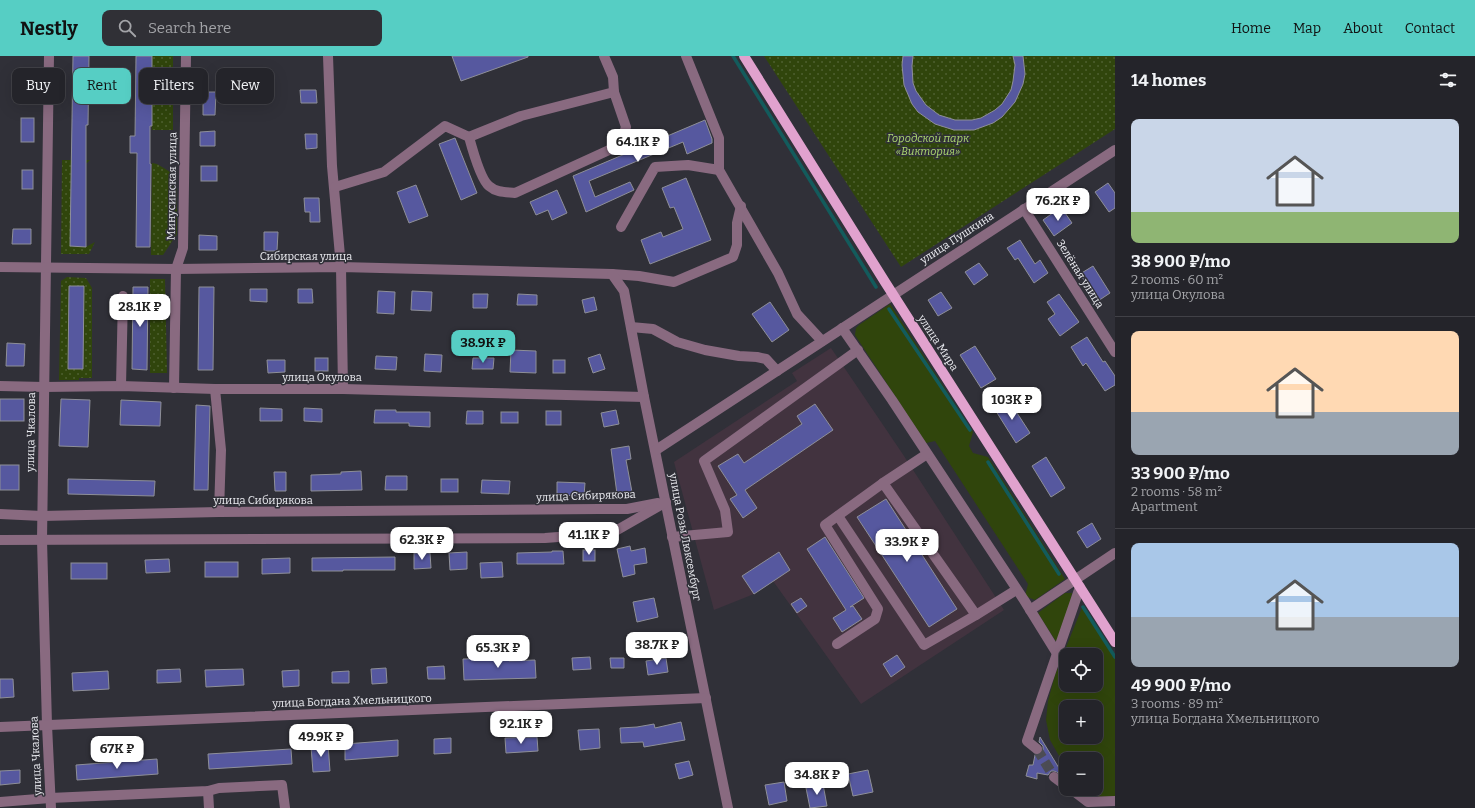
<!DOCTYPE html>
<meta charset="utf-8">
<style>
:root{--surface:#24242a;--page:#303036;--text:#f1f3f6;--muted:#a3a4a8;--line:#414147;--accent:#56cec4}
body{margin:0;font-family:Bitter,serif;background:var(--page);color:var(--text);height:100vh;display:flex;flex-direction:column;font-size:15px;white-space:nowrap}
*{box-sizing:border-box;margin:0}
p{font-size:13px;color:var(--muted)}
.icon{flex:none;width:22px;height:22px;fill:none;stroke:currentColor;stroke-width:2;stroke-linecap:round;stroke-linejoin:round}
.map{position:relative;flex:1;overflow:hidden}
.side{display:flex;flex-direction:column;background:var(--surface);width:360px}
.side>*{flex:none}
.top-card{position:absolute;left:12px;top:12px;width:380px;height:36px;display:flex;gap:8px}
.buttons{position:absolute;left:1059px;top:592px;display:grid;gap:8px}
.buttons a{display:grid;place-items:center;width:44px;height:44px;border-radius:8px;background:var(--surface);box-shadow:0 4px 16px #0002,0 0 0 1px var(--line);font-size:20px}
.price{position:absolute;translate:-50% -34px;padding:0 9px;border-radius:8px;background:#fff;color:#222;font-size:13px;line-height:26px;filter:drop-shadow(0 1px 2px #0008)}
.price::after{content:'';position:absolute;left:50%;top:24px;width:12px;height:9px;margin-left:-6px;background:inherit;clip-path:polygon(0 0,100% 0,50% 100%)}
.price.selected{background:var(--accent);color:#111}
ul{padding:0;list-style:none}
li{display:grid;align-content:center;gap:8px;height:212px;padding:0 16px}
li+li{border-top:1px solid var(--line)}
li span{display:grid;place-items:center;height:124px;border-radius:8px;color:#555}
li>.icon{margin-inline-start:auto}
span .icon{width:72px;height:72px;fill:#fffc;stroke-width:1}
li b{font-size:17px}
h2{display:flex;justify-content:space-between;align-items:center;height:48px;padding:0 16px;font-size:17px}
.tag{padding:0 14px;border-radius:8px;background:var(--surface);box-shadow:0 4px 16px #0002,0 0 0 1px var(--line);font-size:14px;line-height:36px}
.tag.selected{background:var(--accent);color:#111}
header{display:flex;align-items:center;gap:24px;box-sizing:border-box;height:56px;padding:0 20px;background:var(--accent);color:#111}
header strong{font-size:19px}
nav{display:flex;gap:22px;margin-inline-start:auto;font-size:14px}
.search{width:280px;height:36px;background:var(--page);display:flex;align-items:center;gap:10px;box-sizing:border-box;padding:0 14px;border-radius:8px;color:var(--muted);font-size:15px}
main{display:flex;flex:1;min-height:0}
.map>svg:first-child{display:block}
</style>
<header>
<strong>Nestly</strong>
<div class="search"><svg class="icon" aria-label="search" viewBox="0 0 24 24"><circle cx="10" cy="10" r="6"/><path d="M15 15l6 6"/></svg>Search here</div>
<nav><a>Home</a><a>Map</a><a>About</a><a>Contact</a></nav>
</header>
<main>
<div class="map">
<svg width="1115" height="752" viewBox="0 0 1115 752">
<defs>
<pattern id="park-dots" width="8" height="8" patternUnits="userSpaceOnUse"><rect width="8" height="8" fill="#30450c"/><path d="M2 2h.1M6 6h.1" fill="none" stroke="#4e6030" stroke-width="1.8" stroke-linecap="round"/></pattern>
</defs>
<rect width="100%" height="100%" fill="#303038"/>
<polygon fill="#42333f" points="831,292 902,397 1004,554 861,648 773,525 790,514 779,496 742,520 754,538 714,554 674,406 797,325 792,317"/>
<g fill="#30450c" fill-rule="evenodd">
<polygon points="890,248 973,376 969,390 973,397 988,401 1065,523 1035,544 1025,540 1028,528 935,385 926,387 855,279 856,272 859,269"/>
<polygon points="1065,537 1072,537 1069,553 1057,587 1038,557"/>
<path d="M1083,549L1115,600V740C1104,741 1090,742 1082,733H1096V703H1066V712L1050,684L1046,664L1048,645L1055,619ZM1066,599H1096V629H1066ZM1066,651H1096V681H1066Z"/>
</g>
<g fill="url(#park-dots)">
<rect x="152" y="0" width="21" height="74"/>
<polygon points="764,0 1115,0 1115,73 901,211"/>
<polygon points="62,104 90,104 87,107 71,107 70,190 86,191 95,186 89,198 61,198"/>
<polygon points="152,107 157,108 177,120 177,178 163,199 151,199"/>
<polygon points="67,221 86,222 92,232 92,322 79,322 79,324 59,324 61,225"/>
<polygon points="150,223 165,223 167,317 150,317"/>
</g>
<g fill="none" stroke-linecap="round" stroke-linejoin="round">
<g stroke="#135b5c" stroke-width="3.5">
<polyline points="733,0 876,231"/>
<polyline points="889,253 970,374"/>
<polyline points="988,406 1059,518"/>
<polyline points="1083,551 1115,601"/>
</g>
</g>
<g fill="#56589f" stroke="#8e8f98">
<polygon points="73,0 89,0 88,69 86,69 86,191 70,190"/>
<polygon points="136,0 152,0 152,70 150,70 150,108 151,108 150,191 136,191 137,97 130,97 130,80 135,80"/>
<polygon points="452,0 528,0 528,1 461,25"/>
<polygon points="903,0 913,0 912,10 913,27 916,35 926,49 939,59 955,64 972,64 981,62 995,54 1002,48 1011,34 1013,25 1015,9 1013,0 1023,0 1025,18 1023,28 1015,46 1002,61 993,67 974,74 954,74 935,68 918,56 912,48 904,29 902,9"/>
<polygon points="300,34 316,34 317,47 301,47"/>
<polygon points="203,36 216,36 215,59 203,59"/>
<rect x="21" y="62" width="13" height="24"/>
<polygon points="705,64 712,83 712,87 687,98 683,86 589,125 595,141 630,126 634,134 586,156 573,120"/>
<polygon points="215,75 215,90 200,90 200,76"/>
<polygon points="305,78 317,78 317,92 306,93"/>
<polygon points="455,82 477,137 461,144 439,88"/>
<rect x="201" y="110" width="16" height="15"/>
<rect x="22" y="114" width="11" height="19"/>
<polygon points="686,122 711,184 650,208 641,184 661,176 663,181 683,173 674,151 670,152 662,132"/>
<polygon points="1108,127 1115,137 1115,152 1109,156 1095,136"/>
<polygon points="416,129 428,160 409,167 397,136"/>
<polygon points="557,134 567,157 552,164 548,154 536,159 530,146"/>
<polygon points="304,142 319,142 320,166 310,166 310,156 305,156"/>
<polygon points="1061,151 1072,167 1054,180 1043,164"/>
<polygon points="13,173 31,173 31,188 12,188"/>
<polygon points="264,176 278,176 277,195 264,195"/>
<polygon points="199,179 217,180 217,194 199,194"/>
<polygon points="1020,184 1035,208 1040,204 1048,217 1034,227 1018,202 1015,204 1007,192"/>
<polygon points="979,207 988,219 974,229 965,216"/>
<polygon points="1093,210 1110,237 1098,245 1080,218"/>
<polygon points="69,230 84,230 83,313 68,313"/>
<polygon points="133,231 148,231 147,314 132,313"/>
<polygon points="199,231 214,231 213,314 198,314"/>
<polygon points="250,233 267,233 267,246 250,245"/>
<polygon points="298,233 312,233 313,247 298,247"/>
<polygon points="378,235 395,236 394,258 377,257"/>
<polygon points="412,235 432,236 431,255 411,254"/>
<polygon points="941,236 952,252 938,260 928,244"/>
<polygon points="473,238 488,238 487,252 473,252"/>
<polygon points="518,238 537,239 537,249 517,249"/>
<polygon points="1059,238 1079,266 1060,280 1048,263 1055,258 1047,246"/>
<polygon points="594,241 597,254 585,257 582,244"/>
<polygon points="770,246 789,274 772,286 752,258"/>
<polygon points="1087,281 1103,306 1105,305 1115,320 1115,329 1105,335 1086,307 1083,310 1071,291"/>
<polygon points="7,287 25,288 24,310 6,310"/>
<polygon points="975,290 996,323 981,332 960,299"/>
<polygon points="511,294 536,295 536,317 510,316"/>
<polygon points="425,298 442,299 441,316 424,315"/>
<polygon points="600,298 605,313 593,317 588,302"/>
<polygon points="376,300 397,301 396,314 375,313"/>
<rect x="315" y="302" width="13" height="13"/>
<polygon points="473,302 494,302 493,313 472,313"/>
<polygon points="267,304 285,304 285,316 268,317"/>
<rect x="553" y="304" width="12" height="13"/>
<rect x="0" y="343" width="24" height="22"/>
<polygon points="61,343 90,344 88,391 59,390"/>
<polygon points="1008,343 1030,377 1016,387 994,352"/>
<polygon points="121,344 161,346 160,370 120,369"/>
<polygon points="815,348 833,374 745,434 757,452 743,462 730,443 737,439 718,410 738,398 744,407 802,368 797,360"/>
<polygon points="196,349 210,350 208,434 194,434"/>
<polygon points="260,352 282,353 282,365 260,365"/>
<polygon points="304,352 322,353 322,366 304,365"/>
<polygon points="375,354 396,354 396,356 430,356 430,371 409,370 409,367 374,367"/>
<polygon points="616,354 619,368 604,371 601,357"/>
<polygon points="467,355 483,355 483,368 466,368"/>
<rect x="546" y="355" width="15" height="14"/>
<rect x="501" y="356" width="17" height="11"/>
<polygon points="629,390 631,403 626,404 632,436 617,438 611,393"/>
<polygon points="1046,401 1065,432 1051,441 1032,410"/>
<rect x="0" y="409" width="19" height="25"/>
<polygon points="361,415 362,434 311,435 311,419 341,418 341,416"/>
<polygon points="274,416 286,416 286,435 275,435"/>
<polygon points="386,420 407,420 407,434 385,434"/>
<polygon points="68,423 155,425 154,440 68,438"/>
<rect x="441" y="423" width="17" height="13"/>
<polygon points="482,424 510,425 509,438 481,437"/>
<polygon points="557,426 585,427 584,440 557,439"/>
<polygon points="886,443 957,553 929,571 857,461"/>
<polygon points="1092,467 1101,483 1087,492 1077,476"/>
<polygon points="825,481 864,542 850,551 853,550 862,563 842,576 833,562 846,554 807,493"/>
<polygon points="630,490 631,495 645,492 647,507 634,509 635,518 623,521 617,493"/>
<rect x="583" y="494" width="12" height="11"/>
<polygon points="552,495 563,495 564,508 517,508 517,497 552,496"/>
<polygon points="467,496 467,513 450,514 449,497"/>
<polygon points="779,496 790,514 754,538 742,520"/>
<polygon points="414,497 430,497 431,512 414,513"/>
<polygon points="395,501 395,514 343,514 343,515 312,515 312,502"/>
<polygon points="290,502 290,517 262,518 262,503"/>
<polygon points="169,503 170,516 146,517 145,504"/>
<rect x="205" y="506" width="33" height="15"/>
<polygon points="502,506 503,521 481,522 480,507"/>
<rect x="71" y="507" width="36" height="16"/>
<polygon points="654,542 658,561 637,566 633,546"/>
<polygon points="801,542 807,550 797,557 791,548"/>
<polygon points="897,599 905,611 891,621 883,608"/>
<polygon points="590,601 591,613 573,614 572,602"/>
<polygon points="508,602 509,605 535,604 536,622 464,624 463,603"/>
<polygon points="610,602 624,602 624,612 611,612"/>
<polygon points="666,602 668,616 648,619 646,605"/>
<polygon points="444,610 445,623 428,623 427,611"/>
<polygon points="386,612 387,627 372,628 371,613"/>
<polygon points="180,613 181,626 157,627 157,614"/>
<polygon points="243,613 244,629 206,631 205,614"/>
<polygon points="299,614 299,630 283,631 282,615"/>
<polygon points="108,615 109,633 73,635 72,617"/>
<polygon points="349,615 349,627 332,627 332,616"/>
<polygon points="0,623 13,623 14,641 0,642"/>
<polygon points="681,666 685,684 644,691 643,686 621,687 620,672 637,671 654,668 655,672"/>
<polygon points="599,673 600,692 580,694 578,674"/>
<polygon points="537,681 538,695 506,697 505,682"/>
<polygon points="1040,681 1062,717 1061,718 1054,715 1051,715 1048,719 1037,717 1037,723 1026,720 1029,709 1033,709 1035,699 1040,699 1043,694 1043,690 1039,686"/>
<polygon points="451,682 451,697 434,698 434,683"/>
<polygon points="398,684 398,700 345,704 345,688"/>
<polygon points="328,688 330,715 313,716 311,690"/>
<polygon points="291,693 292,708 209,713 208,698"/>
<polygon points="157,703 158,718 77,724 76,709"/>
<polygon points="689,705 693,719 679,723 675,708"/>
<polygon points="20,714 20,727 0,729 0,715"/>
<polygon points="868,714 873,736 853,740 848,718"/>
<polygon points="784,726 787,745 769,749 765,729"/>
<polygon points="823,728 827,750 810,752 806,732"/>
</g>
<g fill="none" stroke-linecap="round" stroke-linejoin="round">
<polyline stroke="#4c4c54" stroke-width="10" stroke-dasharray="10 5" stroke-linecap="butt" points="1037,693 1054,721"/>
<g stroke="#896a80" stroke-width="10">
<polyline points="49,0 42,484 47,669 51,752"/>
<polyline points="328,0 332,110 341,211 343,333"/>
<polyline points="686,0 719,82 719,114 778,217 797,258 822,285"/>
<polyline points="469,81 521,60 614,36"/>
<path d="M335,131L384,116L445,70L469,81C472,92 481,124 489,130C497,137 506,136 515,137L620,89L626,71L614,36L613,21L604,0"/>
<polyline points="1024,153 1115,296"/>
<polyline points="621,171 655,111 688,109 719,114"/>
<polyline points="0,211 176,213 341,211 612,218 639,220 674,226 733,201 737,189 737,167 741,150"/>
<polyline points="612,218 624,235 644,341 728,752"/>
<polyline points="631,271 653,273 677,286 705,294 739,300 757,301 766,303 777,315"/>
<polyline points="842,272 892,344 1024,544 1058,599"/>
<polyline points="0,330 44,331 121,330 215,333 343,333 644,341"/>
<polyline points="121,330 123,240"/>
<polyline points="174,332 176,213 183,192 186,0"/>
<polyline points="215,333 221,394 219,456"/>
<polyline points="656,394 1115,94"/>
<polyline points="883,427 927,398"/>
<polyline points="0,458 42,460 219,456 599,453 627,453 658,447"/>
<polyline points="838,460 924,589 976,559 1016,534"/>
<polyline points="672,481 728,476 725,454 704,405 858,294"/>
<polyline points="0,484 545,482 612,477 666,446"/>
<polyline points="1030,554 1115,497"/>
<polyline points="837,588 875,563 878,553 825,469 883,427 976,559"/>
<polyline points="0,671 706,642"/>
<polyline points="1037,693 1027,685 1080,531"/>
<polyline points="1054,721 1066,730"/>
<polyline points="1071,733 1088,746 1115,745"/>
<polyline points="208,735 209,752"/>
<polyline points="0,746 50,742 208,735 219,732 282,729 285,752"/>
</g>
<polyline stroke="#e1a2ce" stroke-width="10" points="744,0 885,226 1115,586"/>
</g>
<g text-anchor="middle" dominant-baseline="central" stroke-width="3" stroke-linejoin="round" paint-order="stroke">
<g font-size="11" font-style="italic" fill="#acd86f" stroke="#303038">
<text x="928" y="82">Городской парк<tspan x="928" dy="13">«Виктория»</tspan></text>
</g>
<g font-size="11" fill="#ebecf1" stroke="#303038">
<text transform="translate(172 130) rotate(-89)">Минусинская улица</text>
<text transform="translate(957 182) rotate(-33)">улица Пушкина</text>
<text x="306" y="200">Сибирская улица</text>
<text transform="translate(1080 218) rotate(58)">Зелёная улица</text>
<text transform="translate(938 287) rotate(57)">улица Мира</text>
<text x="322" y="321">улица Окулова</text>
<text transform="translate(31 376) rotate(-89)">улица Чкалова</text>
<text transform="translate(586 440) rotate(-2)">улица Сибирякова</text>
<text x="263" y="444">улица Сибирякова</text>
<text transform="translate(685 481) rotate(79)">улица Розы Люксембург</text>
<text transform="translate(352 645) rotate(-2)">улица Богдана Хмельницкого</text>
<text transform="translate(36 700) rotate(-93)">улица Чкалова</text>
</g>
</g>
</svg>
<div class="buttons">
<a><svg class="icon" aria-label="locate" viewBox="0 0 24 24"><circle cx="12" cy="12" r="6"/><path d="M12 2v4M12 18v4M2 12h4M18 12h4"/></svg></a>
<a>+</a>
<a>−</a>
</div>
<b class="price" style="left:638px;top:107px">64.1K ₽</b>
<b class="price" style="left:1058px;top:166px">76.2K ₽</b>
<b class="price" style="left:140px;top:272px">28.1K ₽</b>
<b class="price selected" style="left:483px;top:308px">38.9K ₽</b>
<b class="price" style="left:1012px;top:365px">103K ₽</b>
<b class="price" style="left:589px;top:500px">41.1K ₽</b>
<b class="price" style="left:422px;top:505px">62.3K ₽</b>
<b class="price" style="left:907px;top:507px">33.9K ₽</b>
<b class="price" style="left:657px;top:610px">38.7K ₽</b>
<b class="price" style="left:498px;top:613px">65.3K ₽</b>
<b class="price" style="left:521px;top:689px">92.1K ₽</b>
<b class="price" style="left:321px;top:702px">49.9K ₽</b>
<b class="price" style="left:117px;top:714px">67K ₽</b>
<b class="price" style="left:817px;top:740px">34.8K ₽</b>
<div class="top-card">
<a class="tag">Buy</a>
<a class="tag selected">Rent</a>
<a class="tag">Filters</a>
<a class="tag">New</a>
</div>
</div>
<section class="side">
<h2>14 homes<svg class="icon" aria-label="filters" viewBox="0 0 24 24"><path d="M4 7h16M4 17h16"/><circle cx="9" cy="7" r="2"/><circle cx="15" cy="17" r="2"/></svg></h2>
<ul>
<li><span style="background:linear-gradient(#c9d6e8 75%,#8fb573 0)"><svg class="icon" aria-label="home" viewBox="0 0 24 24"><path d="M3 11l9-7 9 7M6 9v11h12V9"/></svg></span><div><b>38 900 ₽/mo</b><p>2 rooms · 60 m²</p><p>улица Окулова</p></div></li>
<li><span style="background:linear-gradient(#ffd9b3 65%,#9aa5b1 0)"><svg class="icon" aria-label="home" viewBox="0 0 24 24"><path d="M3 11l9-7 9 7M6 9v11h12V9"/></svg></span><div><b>33 900 ₽/mo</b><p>2 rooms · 58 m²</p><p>Apartment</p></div></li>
<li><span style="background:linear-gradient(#a9c7e8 60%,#9aa5b1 0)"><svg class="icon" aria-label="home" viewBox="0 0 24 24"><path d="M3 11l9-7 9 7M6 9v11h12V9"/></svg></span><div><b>49 900 ₽/mo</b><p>3 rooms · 89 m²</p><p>улица Богдана Хмельницкого</p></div></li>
</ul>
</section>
</main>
